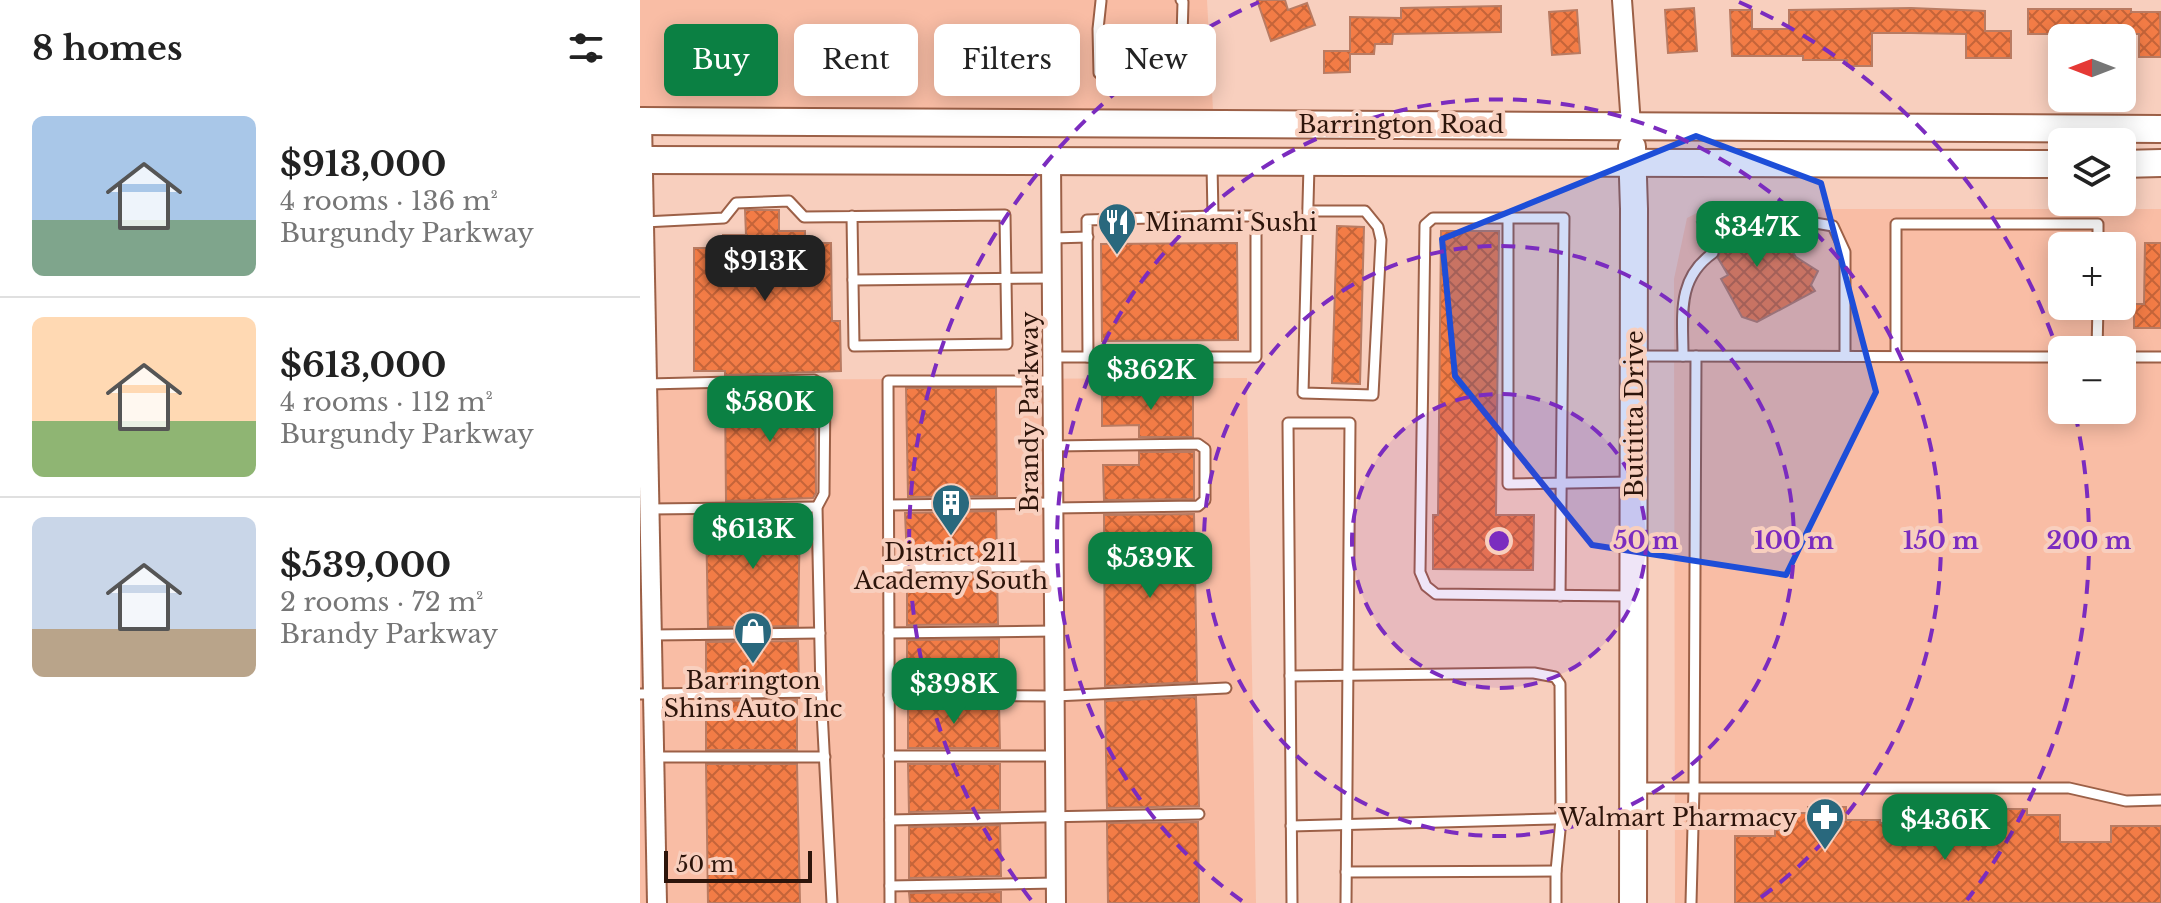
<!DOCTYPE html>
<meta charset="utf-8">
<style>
:root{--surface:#fff;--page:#f2f2f2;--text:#222;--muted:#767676;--line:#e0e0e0;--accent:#0b8043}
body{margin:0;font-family:"Libre Baskerville",serif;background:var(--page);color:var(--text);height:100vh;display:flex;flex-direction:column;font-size:30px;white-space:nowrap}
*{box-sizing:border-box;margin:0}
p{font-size:26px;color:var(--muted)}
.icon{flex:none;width:44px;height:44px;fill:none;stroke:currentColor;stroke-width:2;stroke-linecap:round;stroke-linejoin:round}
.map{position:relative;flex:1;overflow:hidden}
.details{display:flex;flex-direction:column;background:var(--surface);width:640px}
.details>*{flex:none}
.guide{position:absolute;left:24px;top:24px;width:760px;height:72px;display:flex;gap:16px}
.needle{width:52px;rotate:270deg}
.controls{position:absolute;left:1408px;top:24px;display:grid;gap:16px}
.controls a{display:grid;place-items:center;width:88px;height:88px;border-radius:12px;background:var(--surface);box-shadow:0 4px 20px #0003;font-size:40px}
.scale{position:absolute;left:24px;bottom:20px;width:148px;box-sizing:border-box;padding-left:8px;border:4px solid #2d150b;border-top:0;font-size:22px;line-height:28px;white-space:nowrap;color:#2d150b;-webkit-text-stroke:6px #f8cfbe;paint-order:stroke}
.price{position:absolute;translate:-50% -68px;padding:0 18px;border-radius:16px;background:var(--accent);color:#fff;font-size:26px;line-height:52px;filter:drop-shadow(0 2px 4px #0008)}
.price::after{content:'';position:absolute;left:50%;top:48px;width:24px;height:18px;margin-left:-12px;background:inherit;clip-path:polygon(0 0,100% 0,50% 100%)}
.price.on{background:#222;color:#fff}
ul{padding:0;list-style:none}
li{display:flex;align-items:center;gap:24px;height:200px;padding:0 32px}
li+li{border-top:2px solid var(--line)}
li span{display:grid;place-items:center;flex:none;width:224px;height:160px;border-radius:12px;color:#555}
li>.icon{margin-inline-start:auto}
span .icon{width:96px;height:96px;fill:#fffc;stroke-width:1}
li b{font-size:34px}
h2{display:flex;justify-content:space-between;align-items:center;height:96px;padding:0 32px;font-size:34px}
.tag{padding:0 28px;border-radius:12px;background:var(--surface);box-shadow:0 4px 20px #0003;font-size:28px;line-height:72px}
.tag.on{background:var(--accent);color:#fff}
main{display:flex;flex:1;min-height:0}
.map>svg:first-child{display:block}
</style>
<main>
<section class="details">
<h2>8 homes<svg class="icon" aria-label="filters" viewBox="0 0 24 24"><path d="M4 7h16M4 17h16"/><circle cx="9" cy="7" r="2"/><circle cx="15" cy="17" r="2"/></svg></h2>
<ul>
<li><span style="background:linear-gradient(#a9c7e8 65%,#7fa58c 0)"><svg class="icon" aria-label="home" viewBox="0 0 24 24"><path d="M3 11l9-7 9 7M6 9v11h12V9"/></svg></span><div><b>$913,000</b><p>4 rooms · 136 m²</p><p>Burgundy Parkway</p></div></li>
<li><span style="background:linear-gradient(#ffd9b3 65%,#8fb573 0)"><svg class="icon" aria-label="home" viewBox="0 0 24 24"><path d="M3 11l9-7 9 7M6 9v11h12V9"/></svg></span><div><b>$613,000</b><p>4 rooms · 112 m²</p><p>Burgundy Parkway</p></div></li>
<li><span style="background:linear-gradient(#c9d6e8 70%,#b9a48a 0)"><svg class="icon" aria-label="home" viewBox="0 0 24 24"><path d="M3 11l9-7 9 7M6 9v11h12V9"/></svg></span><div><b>$539,000</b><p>2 rooms · 72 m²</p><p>Brandy Parkway</p></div></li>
</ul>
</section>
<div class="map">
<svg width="1521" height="903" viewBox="0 0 1521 903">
<defs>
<pattern id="building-cross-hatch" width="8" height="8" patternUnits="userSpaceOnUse" patternTransform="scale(2)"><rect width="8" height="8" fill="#f37c46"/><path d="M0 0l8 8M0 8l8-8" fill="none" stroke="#c56439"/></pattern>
</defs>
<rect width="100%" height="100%" fill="#f8cfbe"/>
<g fill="#f9bda5" fill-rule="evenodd">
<polygon points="0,0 567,0 573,110 0,107"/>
<path d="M1065,209H1521V903H1035L1034,279L1047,218ZM1422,246H1482V306H1422ZM1422,350H1482V410H1422Z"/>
<polygon points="607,378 616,903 0,903 0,380"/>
</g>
<g fill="url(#building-cross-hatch)" stroke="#b97b62" stroke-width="2">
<polygon points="617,0 645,0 648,10 667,3 675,25 631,41"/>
<polygon points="861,6 861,32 753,34 752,44 735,44 734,54 710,54 710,72 684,73 684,51 710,51 710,17 761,18 761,8"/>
<polygon points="1054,8 1057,51 1028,53 1025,10"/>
<polygon points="1271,8 1345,11 1345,31 1371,31 1371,58 1326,58 1326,34 1271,33 1232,33 1232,66 1207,66 1207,60 1163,60 1163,56 1092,56 1090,10 1112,10 1112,29 1149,29 1149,10"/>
<polygon points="1388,9 1491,9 1491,12 1520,12 1521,57 1499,57 1499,34 1388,34"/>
<polygon points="937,10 940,53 912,55 909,12"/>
<polygon points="476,30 535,30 534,68 526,75 477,74"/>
<polygon points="105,210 139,210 139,231 165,231 165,243 191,243 192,321 200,321 201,371 85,375 85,371 54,371 54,248 83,248 83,235 106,235"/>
<polygon points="1077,210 1103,226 1106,233 1115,233 1138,246 1146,242 1156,257 1178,271 1171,285 1175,291 1117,322 1102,317 1081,279 1088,275 1078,258 1080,251 1076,246 1071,246 1057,222"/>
<polygon points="697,226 724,227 720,384 692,383"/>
<polygon points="801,231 859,231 856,515 894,515 893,570 793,569 793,515 798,515"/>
<polygon points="597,243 598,340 462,341 461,244"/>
<polygon points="1505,243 1521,243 1521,328 1494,328 1494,304 1504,304"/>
<polygon points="172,388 175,389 176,493 173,498 86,501 85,390"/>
<polygon points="266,388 356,388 357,496 268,497"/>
<polygon points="553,391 553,437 499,437 499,425 462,426 462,392"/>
<polygon points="499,452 554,452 554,499 464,500 463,465 499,465"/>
<polygon points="356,511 357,560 267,560 265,513"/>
<polygon points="554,514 557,682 465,686 464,515"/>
<polygon points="160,515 158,626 68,627 66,516"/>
<polygon points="267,574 357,574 358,624 267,625"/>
<polygon points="359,639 359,688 267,688 267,640"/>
<polygon points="66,642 158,641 159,685 66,686"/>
<polygon points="556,697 559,806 467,808 465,701"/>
<polygon points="157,700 157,750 66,750 66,701"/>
<polygon points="268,703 359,703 360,748 268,748"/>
<polygon points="66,764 157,764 160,903 68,903"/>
<polygon points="268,764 360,764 360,810 269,812"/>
<polygon points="1168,807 1206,807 1206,820 1240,820 1240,823 1346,821 1346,809 1387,809 1387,815 1420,815 1420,842 1471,842 1471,826 1521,826 1521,903 1095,903 1095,836 1135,836 1135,830 1144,830 1144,813 1168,813"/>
<polygon points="558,822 559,903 468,903 467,823"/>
<polygon points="360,825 361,876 269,878 269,827"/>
<polygon points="361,892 361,903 270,903 269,893"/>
</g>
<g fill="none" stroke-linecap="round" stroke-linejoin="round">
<g stroke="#9c6047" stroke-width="13">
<g id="lane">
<path d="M461,1L458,29L459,73C474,89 508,82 529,82L541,72L543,2L541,0"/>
<polyline points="669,211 725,211 738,227 741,240 733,395 663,393 669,166"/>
<polyline points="868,218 868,484 990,482"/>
<polyline points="4,222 84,218 96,203 149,201 164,217 365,215 367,344 214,346 212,216"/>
<path d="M1110,227C1129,215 1171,222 1193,226L1205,252V356"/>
<polyline points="413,238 448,237"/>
<polyline points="213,280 413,278"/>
<polyline points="1457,350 1458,306"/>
<polyline points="997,356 1422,357"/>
<path d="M1043,356C1043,316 1036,279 1073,253"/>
<polyline points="1256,356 1256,224 1458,224 1458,246"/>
<polyline points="413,357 616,357 616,216 573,216"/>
<polyline points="448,357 447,220 573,216 572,165"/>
<polyline points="1482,357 1521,357"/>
<polyline points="8,384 174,380 185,387 184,494 177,507 181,692 192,903"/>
<polyline points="249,505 414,503"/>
<polyline points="414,508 558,506 565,500 565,449 558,444 414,446"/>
<polyline points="10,509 177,507"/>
<polyline points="249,567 414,567"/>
<polyline points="920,596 924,218 793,218 785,225 780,572 786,586 796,594 990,596"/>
<polyline points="249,633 414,631"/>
<polyline points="13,635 180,633"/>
<polyline points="650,676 894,673 915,677 920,684 921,820 916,871 916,903"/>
<polyline points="0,694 181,692"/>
<polyline points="249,695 415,696 586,688"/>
<polyline points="249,756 415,756"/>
<polyline points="14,757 185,757"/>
<polyline points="994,788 1429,788 1486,801 1521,800"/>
<polyline points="250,820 559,814"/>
<polyline points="651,826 991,817"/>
<polyline points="706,872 916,871"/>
<polyline points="250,886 416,883"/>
<polyline points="250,903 248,381 414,381"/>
<polyline points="652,903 648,423 710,423 706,903"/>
<polyline points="1051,903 1054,788 1056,356"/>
</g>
</g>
<g stroke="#9c6047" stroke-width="22">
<g id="street">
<polyline points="982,0 991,125"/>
<polyline points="2,121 17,903"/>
<polyline points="411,160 416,903"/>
</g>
</g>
<g stroke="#9c6047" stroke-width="30">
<g id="secondary">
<polyline points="0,121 1521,129"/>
<polyline points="992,147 994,209 993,903"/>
<polyline points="0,160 1422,164"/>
<polyline points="1482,164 1521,163"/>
</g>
</g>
<use href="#lane" stroke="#fff" stroke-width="9"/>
<use href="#street" stroke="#fff" stroke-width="18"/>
<use href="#secondary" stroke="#fff" stroke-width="26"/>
</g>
<path fill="#1d4ed8" fill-opacity="0.2" stroke="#1d4ed8" stroke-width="6" stroke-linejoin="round" d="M1056,136L1181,183L1236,392L1146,575L952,545L815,376L802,239Z"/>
<circle cx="859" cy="541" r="147" fill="#7b2cbf" fill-opacity=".12"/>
<g fill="none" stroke="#7b2cbf" stroke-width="4" stroke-dasharray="14 10">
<circle cx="859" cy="541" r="147"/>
<circle cx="859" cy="541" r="295"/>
<path d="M602 901A442 442 0 1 1 1116 901"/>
<path d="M391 900A590 590 0 0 1 619 2M1099 2A590 590 0 0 1 1422 364M1435 413A590 590 0 0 1 1327 900"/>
</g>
<defs>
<g id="restaurant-pin" transform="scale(2)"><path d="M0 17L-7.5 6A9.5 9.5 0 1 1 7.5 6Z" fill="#29687d" stroke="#f8cfbe"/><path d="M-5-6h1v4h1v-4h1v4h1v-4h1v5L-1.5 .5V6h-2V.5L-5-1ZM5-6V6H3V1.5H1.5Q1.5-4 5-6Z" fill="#fff"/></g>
<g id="building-pin" transform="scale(2)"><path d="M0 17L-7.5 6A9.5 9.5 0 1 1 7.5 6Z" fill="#29687d" stroke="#f8cfbe"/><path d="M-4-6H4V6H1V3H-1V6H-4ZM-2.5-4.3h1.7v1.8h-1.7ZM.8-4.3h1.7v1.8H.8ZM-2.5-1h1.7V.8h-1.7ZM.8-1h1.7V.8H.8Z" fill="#fff"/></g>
<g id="shop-pin" transform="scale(2)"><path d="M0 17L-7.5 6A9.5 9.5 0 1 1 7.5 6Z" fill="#29687d" stroke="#f8cfbe"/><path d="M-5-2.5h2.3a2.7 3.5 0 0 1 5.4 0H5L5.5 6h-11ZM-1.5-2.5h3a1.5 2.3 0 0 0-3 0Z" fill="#fff"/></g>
<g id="pharmacy-pin" transform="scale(2)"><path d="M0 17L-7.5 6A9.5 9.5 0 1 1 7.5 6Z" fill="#29687d" stroke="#f8cfbe"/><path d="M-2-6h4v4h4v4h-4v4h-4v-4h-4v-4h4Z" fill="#fff"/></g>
</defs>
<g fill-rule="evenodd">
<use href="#restaurant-pin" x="477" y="222"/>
<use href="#building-pin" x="311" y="503"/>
<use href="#shop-pin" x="113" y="631"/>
<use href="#pharmacy-pin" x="1185" y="817"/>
</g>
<g text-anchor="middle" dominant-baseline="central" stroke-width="8" stroke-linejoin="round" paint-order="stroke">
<g font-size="24" fill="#2d150b" stroke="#f8cfbe">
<text x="761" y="124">Barrington Road</text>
<text transform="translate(389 412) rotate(-90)">Brandy Parkway</text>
<text transform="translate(994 414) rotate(-90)">Buttitta Drive</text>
</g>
<g font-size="24" fill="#2d150b" stroke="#f8cfbe">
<text x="505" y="222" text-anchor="start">Minami Sushi</text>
<text x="311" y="552">District 211<tspan x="311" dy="28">Academy South</tspan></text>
<text x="113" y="680">Barrington<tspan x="113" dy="28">Shins Auto Inc</tspan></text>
<text x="1157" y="817" text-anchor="end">Walmart Pharmacy</text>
</g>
</g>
<circle cx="859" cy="541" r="12" fill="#7b2cbf" stroke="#f8cfbe" stroke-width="4"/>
<g font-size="24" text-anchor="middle" font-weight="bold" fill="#7b2cbf" stroke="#f8cfbe" stroke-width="8" stroke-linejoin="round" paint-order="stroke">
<text x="1006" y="549">50 m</text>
<text x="1154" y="549">100 m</text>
<text x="1301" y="549">150 m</text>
<text x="1449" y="549">200 m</text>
</g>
</svg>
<div class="controls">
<a><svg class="needle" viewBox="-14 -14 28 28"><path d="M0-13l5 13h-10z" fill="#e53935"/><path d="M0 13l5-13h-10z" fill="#767676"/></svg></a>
<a><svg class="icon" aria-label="layers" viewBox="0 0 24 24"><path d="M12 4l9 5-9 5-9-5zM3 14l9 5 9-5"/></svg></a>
<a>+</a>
<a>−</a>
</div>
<div class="scale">50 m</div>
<b class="price" style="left:1117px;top:269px">$347K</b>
<b class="price on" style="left:125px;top:303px">$913K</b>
<b class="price" style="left:511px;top:412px">$362K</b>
<b class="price" style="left:130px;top:444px">$580K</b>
<b class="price" style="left:113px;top:571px">$613K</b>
<b class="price" style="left:510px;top:600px">$539K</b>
<b class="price" style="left:314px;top:726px">$398K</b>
<b class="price" style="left:1305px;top:862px">$436K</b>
<div class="guide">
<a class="tag on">Buy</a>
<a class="tag">Rent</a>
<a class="tag">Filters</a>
<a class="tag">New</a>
</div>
</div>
</main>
